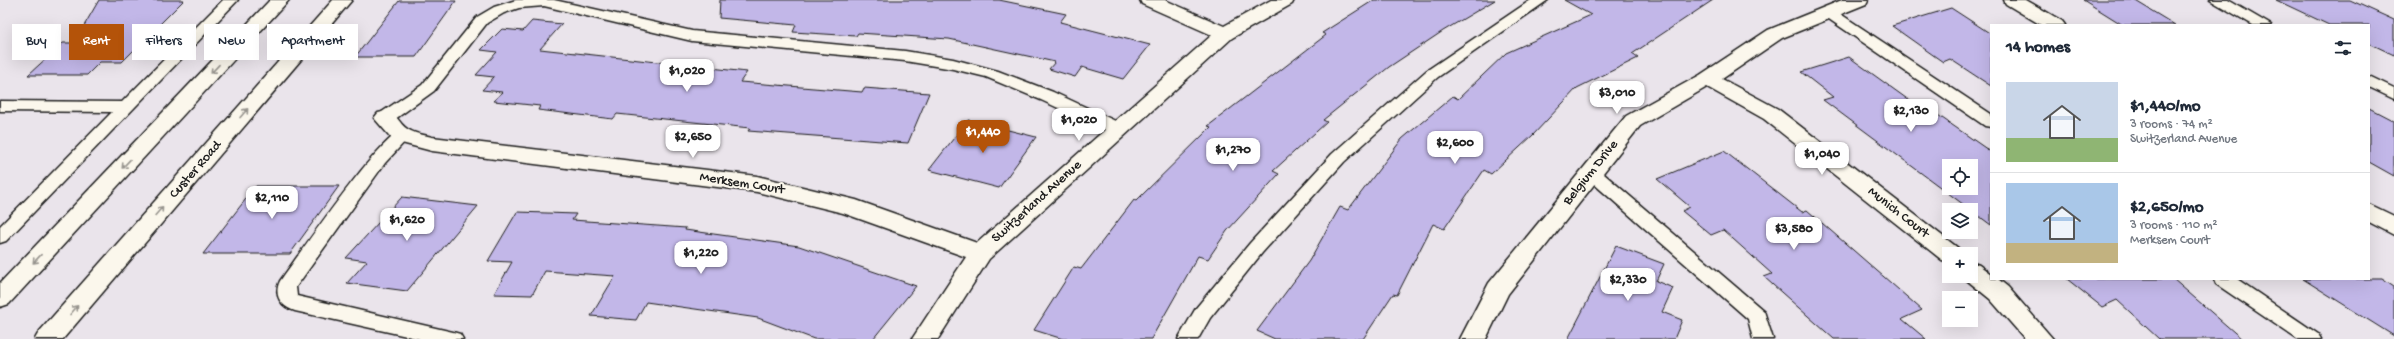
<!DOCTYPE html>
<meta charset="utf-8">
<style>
:root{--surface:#fff;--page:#f2f2f3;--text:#1f2937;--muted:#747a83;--line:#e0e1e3;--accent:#b45309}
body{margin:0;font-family:"Gochi Hand",sans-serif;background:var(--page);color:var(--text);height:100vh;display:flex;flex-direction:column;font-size:15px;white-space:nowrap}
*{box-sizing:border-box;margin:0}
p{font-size:13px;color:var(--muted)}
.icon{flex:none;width:22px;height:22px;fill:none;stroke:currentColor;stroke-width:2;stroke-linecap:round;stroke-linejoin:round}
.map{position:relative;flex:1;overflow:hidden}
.panel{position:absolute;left:1990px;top:24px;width:380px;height:256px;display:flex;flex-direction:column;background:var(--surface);border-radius:0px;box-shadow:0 4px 16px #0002}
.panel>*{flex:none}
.hud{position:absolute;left:12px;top:24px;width:380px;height:36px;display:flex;gap:8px}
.buttons{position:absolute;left:1942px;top:159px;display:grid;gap:8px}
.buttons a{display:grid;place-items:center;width:36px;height:36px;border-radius:0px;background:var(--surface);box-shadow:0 4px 16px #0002;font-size:20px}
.price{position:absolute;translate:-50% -34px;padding:0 9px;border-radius:8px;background:#fff;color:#222;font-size:13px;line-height:26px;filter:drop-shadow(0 1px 2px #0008)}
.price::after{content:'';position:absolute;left:50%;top:24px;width:12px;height:9px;margin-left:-6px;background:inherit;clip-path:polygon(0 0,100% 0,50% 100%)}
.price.selected{background:var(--accent);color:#fff}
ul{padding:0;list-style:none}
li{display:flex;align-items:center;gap:12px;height:100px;padding:0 16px}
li+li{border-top:1px solid var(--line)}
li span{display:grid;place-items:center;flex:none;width:112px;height:80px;border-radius:0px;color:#555}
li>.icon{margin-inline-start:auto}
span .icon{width:48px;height:48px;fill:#fffc;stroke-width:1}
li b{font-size:17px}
h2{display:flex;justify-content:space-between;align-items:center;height:48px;padding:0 16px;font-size:17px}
.tag{padding:0 14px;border-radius:0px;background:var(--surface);box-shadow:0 4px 16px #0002;font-size:14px;line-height:36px}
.tag.selected{background:var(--accent);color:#fff}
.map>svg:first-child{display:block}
</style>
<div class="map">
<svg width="2394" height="339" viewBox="0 0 2394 339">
<rect width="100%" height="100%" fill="#eae4eb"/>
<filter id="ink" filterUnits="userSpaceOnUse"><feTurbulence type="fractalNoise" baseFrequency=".025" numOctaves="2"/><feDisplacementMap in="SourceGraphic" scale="8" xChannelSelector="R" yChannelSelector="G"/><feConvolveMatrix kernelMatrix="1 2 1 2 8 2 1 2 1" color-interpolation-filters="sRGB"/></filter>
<g filter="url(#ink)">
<g fill="#c2b7e8" stroke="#1c1c1c" fill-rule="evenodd">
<polygon points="99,0 184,0 122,62 100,62 87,75 28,75 63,43 74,43"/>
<polygon points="720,0 999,0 1066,14 1060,22 1150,45 1123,79 1082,67 1075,77 1049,69 1055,62 949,39 858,33 856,36 793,32 796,25 719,18"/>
<polygon points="1374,0 1495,0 1443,31 1389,67 1323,120 1327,122 1273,171 1279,174 1227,231 1208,259 1198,256 1151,339 1063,339 1034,330 1074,267 1081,269 1134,200 1136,201 1211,127 1208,126 1326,35 1322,33"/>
<polygon points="1564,0 1713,0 1632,54 1638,58 1577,88 1533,135 1491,174 1484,170 1444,229 1433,224 1397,295 1393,294 1363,339 1275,339 1257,331 1309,261 1340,207 1348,210 1402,139 1453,96 1458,99 1506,53 1591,15"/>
<polygon points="2083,0 2134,0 2175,25 2123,25"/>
<polygon points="2276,0 2350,0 2394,20 2394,55 2369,43 2369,25 2329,25"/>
<polygon points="399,1 456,1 416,57 355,57"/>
<polygon points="1951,8 1991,34 1991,86 1950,59 1943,62 1892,26"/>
<polygon points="532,21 562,24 540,49 747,72 740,82 862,92 864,88 929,93 908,143 748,131 750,128 617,114 613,119 538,110 540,106 494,101 502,92 482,90 494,77 476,75 497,52 481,50 502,29 523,31"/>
<path d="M1849,57L1917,106L1922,104L1991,152V225L1823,100L1833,97L1801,72ZM1949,166H1971V188H1949Z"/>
<polygon points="2369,108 2394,121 2394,176 2369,162"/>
<polygon points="968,120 1036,137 999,188 929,170"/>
<polygon points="1724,151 1802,212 1807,210 1922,310 1902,319 1926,339 1834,339 1764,277 1772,274 1723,230 1711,235 1682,211 1690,207 1657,179"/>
<polygon points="256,186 339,186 290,254 203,254"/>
<polygon points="402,197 478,206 407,291 347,283 367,261 346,258"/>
<polygon points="517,212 576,214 572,220 686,228 685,230 799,246 916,286 873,339 814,339 758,318 646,302 636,320 591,316 615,276 545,271 532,295 494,294 512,262 488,261"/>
<polygon points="1616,246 1664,264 1656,281 1673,288 1662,312 1682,320 1674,339 1568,339"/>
<polygon points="2067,279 2173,279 2242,339 2159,339 2117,300 2102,307"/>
<polygon points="2303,279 2382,279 2394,287 2394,336"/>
</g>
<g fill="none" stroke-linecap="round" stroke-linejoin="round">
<g stroke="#1c1c1c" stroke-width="3">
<g id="service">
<polygon points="223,0 238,0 6,241 0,243 0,226 112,112 0,111 0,101 122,102"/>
<polygon points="516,0 554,0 692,31 905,51 953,59 998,71 1053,92 1124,125 1126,129 1124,133 1112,133 1041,100 986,77 953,69 905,61 692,41 544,6 519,8 504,13 487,23 434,91 391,122 379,122 377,118 379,114 422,85 477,17 494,7"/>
<polygon points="1531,0 1548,0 1438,77 1344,162 1262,253 1210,318 1198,339 1178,339 1196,308 1250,243 1332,154 1426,71"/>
<polygon points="2210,0 2228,0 2271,25 2253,25"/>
<polygon points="1828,8 1833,9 1991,114 1991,127 1985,126 1823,15 1821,12"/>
<polygon points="2369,76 2394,88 2394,99 2369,87"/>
<path d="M402,131L408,132L410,136L385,163L296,287L297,296L453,332L460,334L463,339H420L295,311C281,307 273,295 280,281C299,255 379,137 402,131Z"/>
<polygon points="1591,166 1597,168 1764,311 1773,339 1753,339 1748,319 1585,176 1582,172 1585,168"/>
<polygon points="2214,279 2237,279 2318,334 2321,339 2297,339 2216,284"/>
</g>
</g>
<g stroke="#1c1c1c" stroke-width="3">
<g id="minor">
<path d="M1140,0H1165L1224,26L1271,0H1294L1292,4L1232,38L989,259L938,339H912L966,257L843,213L757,192L432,151L394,141L374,118L378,113C399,108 396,125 411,131C417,134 425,135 432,137L757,176L856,200L977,243L1212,35L1142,4Z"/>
<polygon points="1842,0 1868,0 1866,4 1782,38 1722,79 1778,109 1958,248 1962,254 1949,254 1949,262 1942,260 1764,119 1707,87 1640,126 1508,294 1486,339 1460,339 1489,283 1626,116 1700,75 1768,30"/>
<polygon points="2004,0 2026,0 2062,21 2065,25 2041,25 2006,4"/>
<polygon points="2369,204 2394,216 2394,235 2369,222"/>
<polygon points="1971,262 1979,265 1991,274 1991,279 1998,279 2008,287 2053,339 2025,339 1990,299 1963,277 1971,276"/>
</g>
</g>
<g stroke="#1c1c1c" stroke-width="3">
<g id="primary">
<polygon points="270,0 289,0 9,304 0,307 0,283"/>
<polygon points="333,0 352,0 63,339 35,339 39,332"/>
</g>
</g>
<use href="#service" fill="#fbf7ec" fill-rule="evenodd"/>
<use href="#minor" fill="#fbf7ec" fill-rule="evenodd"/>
<use href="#primary" fill="#fbf7ec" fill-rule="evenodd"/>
</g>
<defs><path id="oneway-shaft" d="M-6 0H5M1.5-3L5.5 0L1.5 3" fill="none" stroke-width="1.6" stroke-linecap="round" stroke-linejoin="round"/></defs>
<g stroke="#97948e">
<use href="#oneway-shaft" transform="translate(215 69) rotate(133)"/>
<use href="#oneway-shaft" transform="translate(244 113) rotate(-49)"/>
<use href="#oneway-shaft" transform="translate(126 164) rotate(133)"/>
<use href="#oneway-shaft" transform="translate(159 211) rotate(-49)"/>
<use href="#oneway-shaft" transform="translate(37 259) rotate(133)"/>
<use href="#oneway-shaft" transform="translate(74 310) rotate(-49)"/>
</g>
</g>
<g text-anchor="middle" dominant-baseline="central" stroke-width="4" stroke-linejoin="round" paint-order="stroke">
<g font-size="14" fill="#1c1c1c" stroke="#fbf7ec">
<text transform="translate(196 170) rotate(-49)">Custer Road</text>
<text transform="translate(1591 173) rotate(-51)">Belgium Drive</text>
<text transform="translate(742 184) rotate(9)">Merksem Court</text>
<text transform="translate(1037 202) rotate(-42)">Switzerland Avenue</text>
<text transform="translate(1898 213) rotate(38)">Munich Court</text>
</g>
</g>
</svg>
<div class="buttons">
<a><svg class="icon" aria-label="locate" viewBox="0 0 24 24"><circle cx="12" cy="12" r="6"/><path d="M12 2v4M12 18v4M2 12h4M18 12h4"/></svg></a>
<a><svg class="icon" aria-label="layers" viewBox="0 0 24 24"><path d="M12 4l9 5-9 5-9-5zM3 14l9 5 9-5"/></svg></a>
<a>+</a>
<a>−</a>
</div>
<b class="price" style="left:687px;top:93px">$1,020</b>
<b class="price" style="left:1617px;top:115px">$3,010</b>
<b class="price" style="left:1911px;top:133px">$2,130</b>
<b class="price" style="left:1079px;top:142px">$1,020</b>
<b class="price selected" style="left:983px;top:154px">$1,440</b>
<b class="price" style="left:693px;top:159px">$2,650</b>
<b class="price" style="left:1455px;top:165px">$2,600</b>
<b class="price" style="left:1233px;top:172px">$1,270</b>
<b class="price" style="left:1822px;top:176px">$1,040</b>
<b class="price" style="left:272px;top:220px">$2,110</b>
<b class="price" style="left:407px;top:242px">$1,620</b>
<b class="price" style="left:1794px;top:251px">$3,580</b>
<b class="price" style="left:701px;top:275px">$1,220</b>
<b class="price" style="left:1628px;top:302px">$2,330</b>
<div class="hud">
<a class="tag">Buy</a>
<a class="tag selected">Rent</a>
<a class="tag">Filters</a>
<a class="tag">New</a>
<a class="tag">Apartment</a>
</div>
<section class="panel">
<h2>14 homes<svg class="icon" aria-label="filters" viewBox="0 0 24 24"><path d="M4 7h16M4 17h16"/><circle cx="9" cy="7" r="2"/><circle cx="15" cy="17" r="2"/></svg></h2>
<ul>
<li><span style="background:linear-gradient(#c9d6e8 70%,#8fb573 0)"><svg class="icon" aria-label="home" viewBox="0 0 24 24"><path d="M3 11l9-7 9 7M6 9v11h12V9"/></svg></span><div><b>$1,440/mo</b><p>3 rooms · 74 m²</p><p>Switzerland Avenue</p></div></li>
<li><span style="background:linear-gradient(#a9c7e8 75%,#c2b280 0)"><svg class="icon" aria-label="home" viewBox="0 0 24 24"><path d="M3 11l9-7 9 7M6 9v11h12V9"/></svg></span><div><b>$2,650/mo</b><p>3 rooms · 110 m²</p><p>Merksem Court</p></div></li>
</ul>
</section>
</div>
